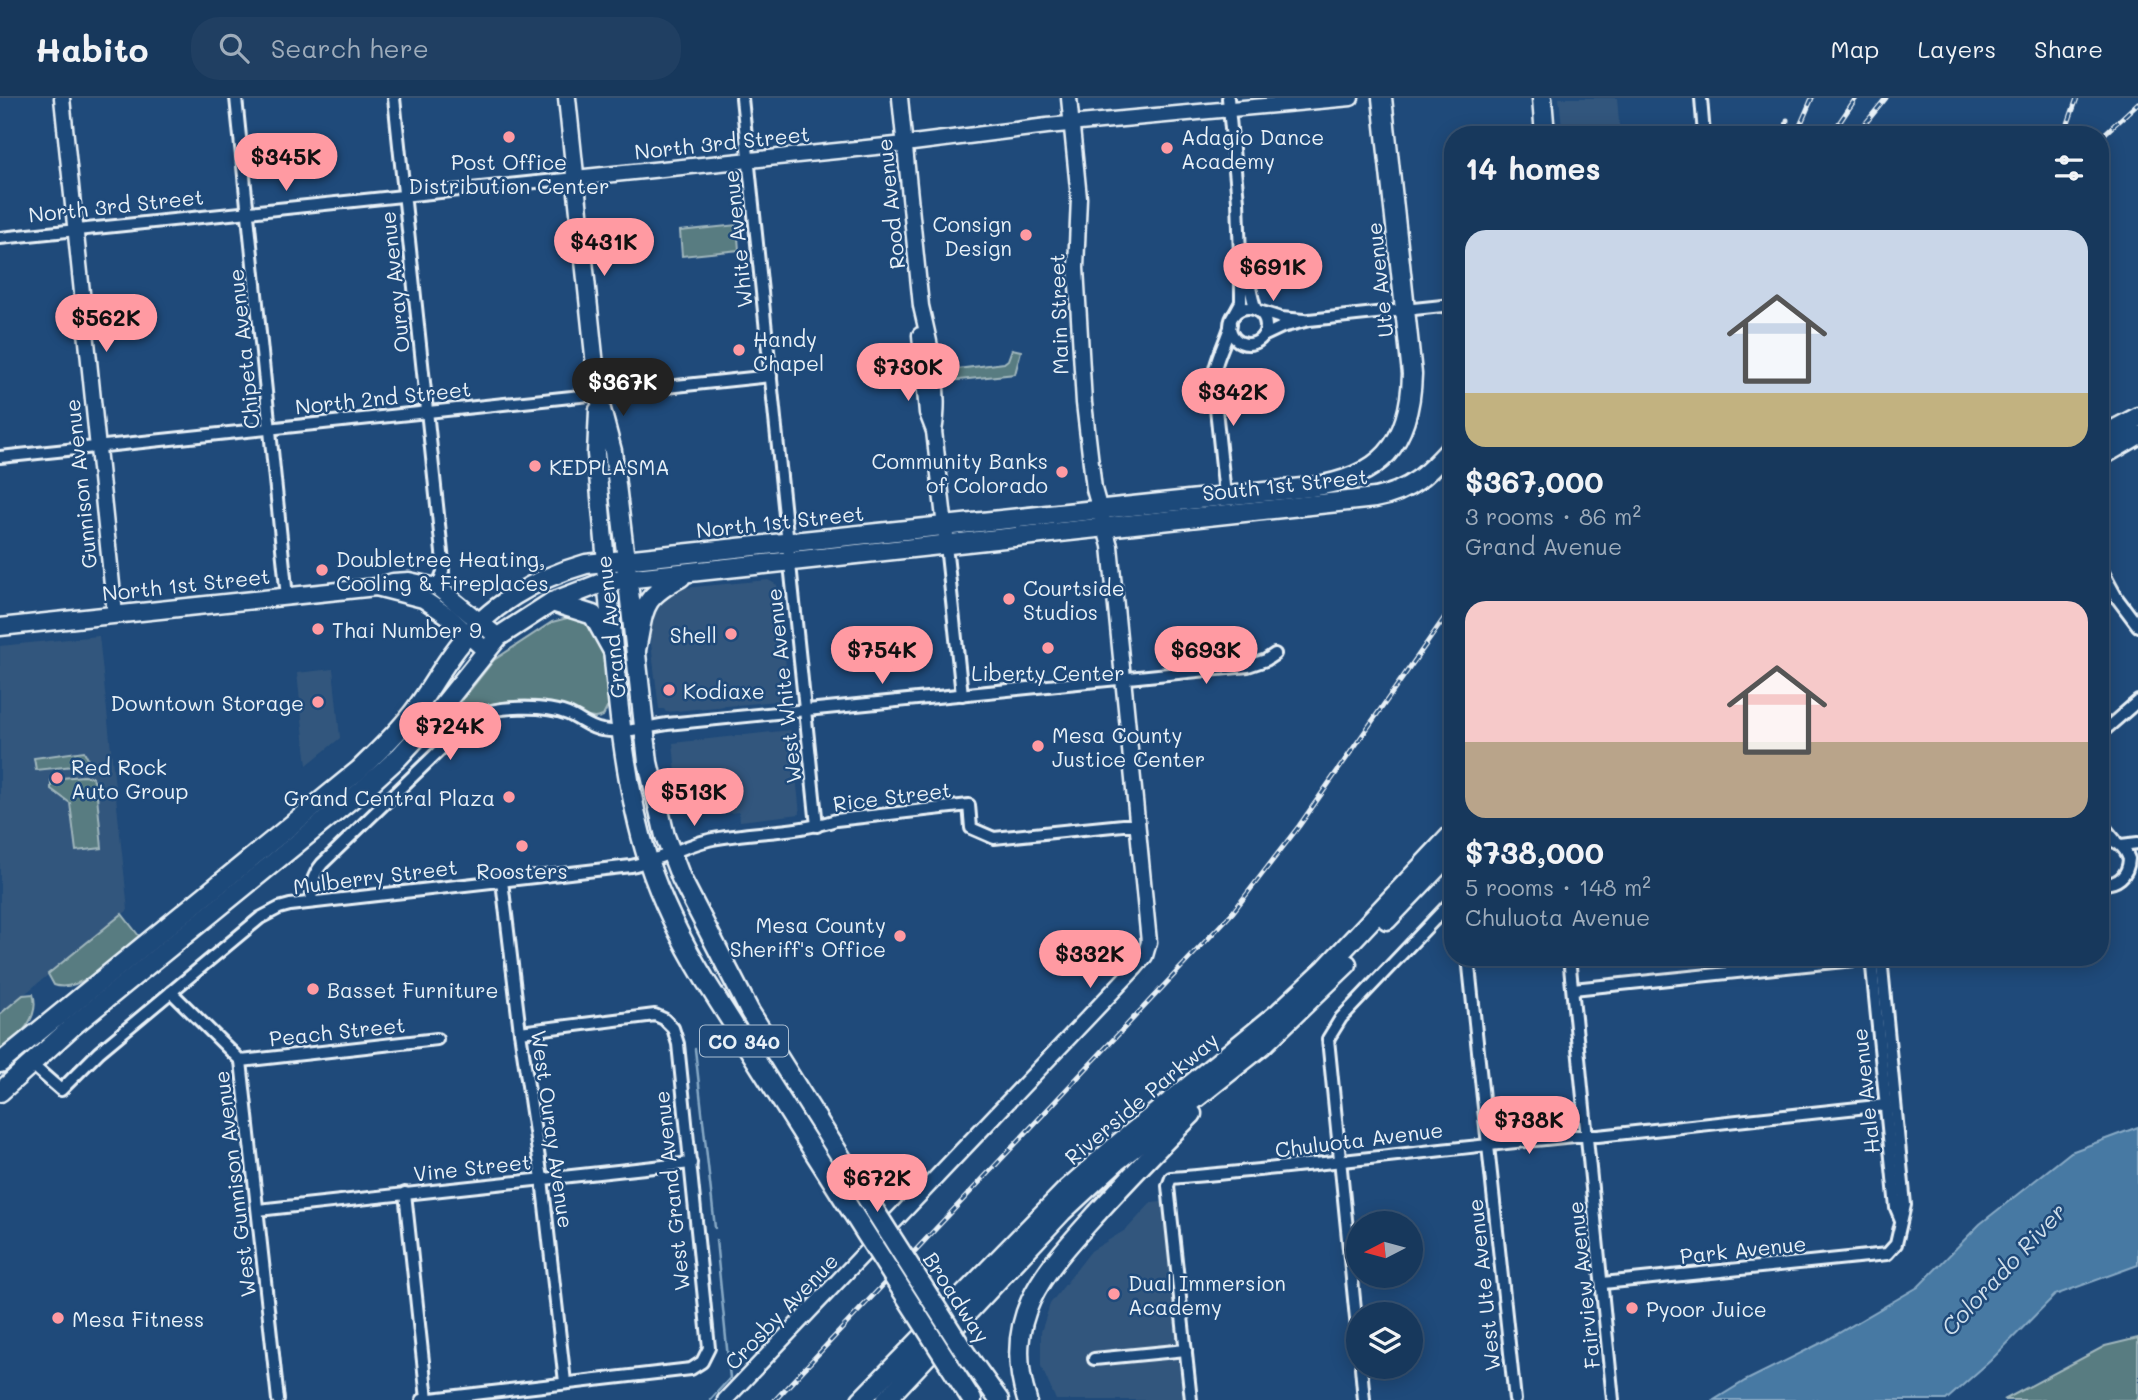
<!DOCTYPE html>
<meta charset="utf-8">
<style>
:root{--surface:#17385c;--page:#203f62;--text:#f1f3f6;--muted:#9eacbb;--line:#365272;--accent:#ff9aa2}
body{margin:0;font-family:Mali,sans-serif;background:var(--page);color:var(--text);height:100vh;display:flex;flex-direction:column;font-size:26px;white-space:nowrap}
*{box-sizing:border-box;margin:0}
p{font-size:23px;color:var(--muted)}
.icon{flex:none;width:38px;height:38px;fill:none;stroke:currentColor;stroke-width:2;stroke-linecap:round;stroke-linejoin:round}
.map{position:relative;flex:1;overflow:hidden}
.details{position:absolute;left:1444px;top:28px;width:665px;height:840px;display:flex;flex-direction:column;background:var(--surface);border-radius:28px;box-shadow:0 4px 18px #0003,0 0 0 2px var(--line)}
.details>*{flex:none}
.needle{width:46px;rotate:264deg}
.controls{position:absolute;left:1346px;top:1113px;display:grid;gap:14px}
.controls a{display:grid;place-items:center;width:77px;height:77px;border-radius:50%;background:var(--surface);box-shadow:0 4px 18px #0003,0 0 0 2px var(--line);font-size:35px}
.price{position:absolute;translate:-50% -60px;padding:0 16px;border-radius:24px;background:var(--accent);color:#111;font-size:23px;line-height:46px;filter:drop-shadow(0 2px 4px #0008)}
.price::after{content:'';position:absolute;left:50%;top:42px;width:21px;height:16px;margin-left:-10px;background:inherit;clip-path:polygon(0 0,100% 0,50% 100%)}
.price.selected{background:#222;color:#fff}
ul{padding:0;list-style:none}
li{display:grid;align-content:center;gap:14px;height:371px;padding:0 21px}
li span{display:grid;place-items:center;height:217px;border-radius:21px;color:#555}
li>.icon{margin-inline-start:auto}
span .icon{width:126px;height:126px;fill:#fffc;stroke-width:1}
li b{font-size:30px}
h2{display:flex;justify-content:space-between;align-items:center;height:84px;padding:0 21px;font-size:30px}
header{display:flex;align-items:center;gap:42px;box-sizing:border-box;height:98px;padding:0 35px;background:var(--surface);border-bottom:2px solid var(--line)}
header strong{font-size:33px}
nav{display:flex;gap:38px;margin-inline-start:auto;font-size:24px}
.search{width:490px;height:63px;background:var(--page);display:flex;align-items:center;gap:18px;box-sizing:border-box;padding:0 24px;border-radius:28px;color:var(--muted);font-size:26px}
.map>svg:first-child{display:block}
</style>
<header>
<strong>Habito</strong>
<div class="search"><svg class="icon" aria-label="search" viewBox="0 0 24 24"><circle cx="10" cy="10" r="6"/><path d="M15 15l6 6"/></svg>Search here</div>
<nav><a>Map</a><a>Layers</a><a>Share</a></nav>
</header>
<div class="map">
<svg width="2138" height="1302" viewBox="0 0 2138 1302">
<rect width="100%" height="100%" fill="#1f4a7a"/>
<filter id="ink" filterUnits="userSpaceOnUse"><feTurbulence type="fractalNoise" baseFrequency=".0143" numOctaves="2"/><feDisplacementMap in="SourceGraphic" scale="14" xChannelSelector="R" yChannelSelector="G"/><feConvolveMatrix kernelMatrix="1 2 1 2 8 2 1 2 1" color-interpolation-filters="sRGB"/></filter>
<g filter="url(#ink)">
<g fill="#33577d">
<polygon points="1559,0 1617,0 1620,37 1563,37"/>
<polygon points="768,482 777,487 789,596 786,602 666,614 664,611 659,611 649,529 657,505 668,497 684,490"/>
<polygon points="99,538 128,812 0,916 0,548"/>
<polygon points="333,571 340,640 307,667 297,575"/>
<polygon points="791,632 800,716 740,723 739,714 712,717 710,701 679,704 673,645"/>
<polygon points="1162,1104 1183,1302 1056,1302 1041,1268 1041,1234 1050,1206 1091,1153 1127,1131 1151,1105"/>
</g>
<g fill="#597c81" stroke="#a0b6bc" stroke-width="2">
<polygon points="737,127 739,152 682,158 680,133"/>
<polygon points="1012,251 1021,253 1015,276 941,284 940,276 942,273 1004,265 1008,262"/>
<path d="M575,518L587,521L602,546L609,606L603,618C589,625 573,611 558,607C537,600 492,601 473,613C467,616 462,622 457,627L449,619L494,562L552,524Z"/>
<polygon points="84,653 88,661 83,667 36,672 34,660"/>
<polygon points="83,678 92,679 96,687 102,750 76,753 70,705 51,691 51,681"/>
<path d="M122,816L139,838C119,854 81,897 54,887L48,876Z"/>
<path d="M33,896C41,920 18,940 0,953V916L23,897Z"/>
<polygon points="2138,1240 2138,1302 2004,1302 2105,1248"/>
</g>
<polygon fill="#4679a3" stroke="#87a9c5" stroke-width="2" points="2138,1029 2138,1167 2055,1197 1990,1263 1946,1302 1714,1302 1745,1283 1825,1243 1918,1189 1980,1126 2071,1054"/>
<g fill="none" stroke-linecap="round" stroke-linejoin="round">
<g stroke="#87a9c5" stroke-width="2.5">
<polyline points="695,951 715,1130"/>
<polyline points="710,1302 730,1280 716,1142"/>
</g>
<g stroke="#e8f1f8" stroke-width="16">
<g id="minor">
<polyline points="236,0 287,499"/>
<polyline points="394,0 443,464 443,474 437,489"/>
<polyline points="742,0 817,728"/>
<polyline points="1228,0 1238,103 1241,187 1241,204 1234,217"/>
<polyline points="1701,0 1704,37"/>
<polyline points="0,140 575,80"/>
<path d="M1241,156C1249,174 1249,193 1256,212"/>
<circle cx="1248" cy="228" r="18"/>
<polyline points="1259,213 1281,220 1304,222"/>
<polyline points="1263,238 1282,229 1309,222 1452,207"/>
<polyline points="0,359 771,278"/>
<path d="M1225,397L1213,282C1214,264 1226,244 1231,226"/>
<polyline points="946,447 962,597"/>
<polyline points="2100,469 2117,500 2138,528"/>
<polyline points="2100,636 2138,603"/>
<polyline points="2100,724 2115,742"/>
<path d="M2100,742C2115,740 2124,747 2129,761C2128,778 2117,787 2100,786"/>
<polyline points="2121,747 2138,745"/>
<polyline points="502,783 520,934 542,1081 565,1284"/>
<path d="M312,804C310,789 312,778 322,766L473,620C494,607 545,607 568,616C580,621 589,630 602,632C623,636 647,629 667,626L1248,568L1266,562L1275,556"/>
<polyline points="1468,859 1515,1302"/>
<polyline points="1569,859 1613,1302"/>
<polyline points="1871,859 1896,1110 1901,1122"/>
<polyline points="1573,891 1883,859"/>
<polyline points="171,894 241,963 278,1302"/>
<polyline points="241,963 437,941"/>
<path d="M30,965L61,992L99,954L260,820L279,810L290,807L631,768C660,762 685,747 713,741C754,733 796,735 836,722L969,707L971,730L994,740L1123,727H1139"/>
<polyline points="405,1095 427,1301"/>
<polyline points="258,1112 691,1065"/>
<polyline points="1603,1185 1887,1156 1896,1146 1905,1107 1881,859"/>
<polyline points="1358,1241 1328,941 1341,920 1452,803"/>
<polyline points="1094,1261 1186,1252"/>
<polyline points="1361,1269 1364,1302"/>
<polyline points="422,1302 691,1271 702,1264 709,1250 678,946 673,930 664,921 655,917 520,934"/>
<path d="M1191,1302L1168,1088L1171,1080C1306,1069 1440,1051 1575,1038H1598L1886,1007"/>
</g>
</g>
<g stroke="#e8f1f8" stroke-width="19">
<g id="tertiary">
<polyline points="62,0 115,516"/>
<path d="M900,0L921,208C930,247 942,293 934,333"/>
<polyline points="575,80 905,46 1047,28 1351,0"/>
<polyline points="920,237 927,315 934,333 946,438"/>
<polyline points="725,1302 1135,870 1145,858 1149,844 1110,448 1094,391 1084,305 1076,170 1079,100 1069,0"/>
</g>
</g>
<g stroke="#e8f1f8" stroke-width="21">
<g id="secondary">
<polyline points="567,0 598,296 613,353 626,462"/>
<polyline points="598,312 596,356 606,464"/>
<polyline points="376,489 423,501 448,518 486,553"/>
<polyline points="0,529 376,489 393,484 409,483 437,489 498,539"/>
</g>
</g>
<g stroke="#e8f1f8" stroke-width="23">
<g id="primary">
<polyline points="2100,339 2138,319"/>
<polyline points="2100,359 2138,337"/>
<polyline points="626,466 648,664 665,738 681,780 750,914 868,1102"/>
<path d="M606,468C615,566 619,668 648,762C662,805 682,844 705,882L852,1114"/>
<polyline points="1387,822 1452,754"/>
<polyline points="964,1253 999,1302"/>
<polyline points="950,1268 972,1302"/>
<polyline points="861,1302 1067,1091 1119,1045 1277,916 1326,870 1452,736"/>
<polyline points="886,1302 1062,1114 1117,1063 1262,948 1347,866"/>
<path d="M1027,1302C1000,1217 1046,1172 1099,1113C1129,1080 1160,1048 1192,1016"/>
</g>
</g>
<g stroke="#e8f1f8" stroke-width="23">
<g id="trunk">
<polyline points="1542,0 1545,37"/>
<polyline points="552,504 593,517 614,555"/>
<path d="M636,552C645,509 640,501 681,479"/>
<path d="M0,965L359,672C377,654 396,637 411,617C428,596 440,572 457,550C488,508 536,480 586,466L1311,389C1380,379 1410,348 1412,276L1382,0"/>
<path d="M0,994L73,928L365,690L399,659L421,635L498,539L552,504L607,483L1375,400C1412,393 1428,375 1452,349"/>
</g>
</g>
<use href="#minor" stroke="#1f4a7a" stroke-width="10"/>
<use href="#tertiary" stroke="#1f4a7a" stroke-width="14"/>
<use href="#secondary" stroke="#1f4a7a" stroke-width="16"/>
<use href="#primary" stroke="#1f4a7a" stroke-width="18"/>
<use href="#trunk" stroke="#1f4a7a" stroke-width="18"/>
<g stroke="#e8f1f8" stroke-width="5">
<g id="rail">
<polyline points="1785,37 1787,22"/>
<polyline points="1796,37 1812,0"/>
<polyline points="1831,37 1856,0"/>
<polyline points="1856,37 1886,0"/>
<polyline points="2064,37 2077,0"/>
<polyline points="2100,40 2138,5"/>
<polyline points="775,1302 1233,814 1299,728 1452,509"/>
</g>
</g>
<use href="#rail" stroke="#1f4a7a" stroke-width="2.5" stroke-dasharray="8" stroke-linecap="butt"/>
<g stroke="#e8f1f8" stroke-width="23" stroke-linecap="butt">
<g id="primary-bridge">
<polyline points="868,1102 964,1253"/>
<polyline points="852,1114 950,1268"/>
</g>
</g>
<use href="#primary-bridge" stroke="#1f4a7a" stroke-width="18"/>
</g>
</g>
<g fill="#ff9aa2" stroke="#1f4a7a" stroke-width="2.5">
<circle cx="509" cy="39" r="7"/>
<circle cx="1167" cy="50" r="7"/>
<circle cx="1026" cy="137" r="7"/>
<circle cx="739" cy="252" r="7"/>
<circle cx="535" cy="368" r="7"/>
<circle cx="1062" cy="374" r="7"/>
<circle cx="322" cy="472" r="7"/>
<circle cx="1009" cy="501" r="7"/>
<circle cx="318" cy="531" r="7"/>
<circle cx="731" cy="536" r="7"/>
<circle cx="1048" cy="550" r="7"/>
<circle cx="669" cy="592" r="7"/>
<circle cx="318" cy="604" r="7"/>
<circle cx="1038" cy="648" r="7"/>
<circle cx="57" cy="680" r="7"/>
<circle cx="509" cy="699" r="7"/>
<circle cx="522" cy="748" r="7"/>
<circle cx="900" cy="838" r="7"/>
<circle cx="313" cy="891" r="7"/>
<circle cx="1114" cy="1196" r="7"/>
<circle cx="1632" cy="1210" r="7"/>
<circle cx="58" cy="1220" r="7"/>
</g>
<g text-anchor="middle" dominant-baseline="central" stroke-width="5" stroke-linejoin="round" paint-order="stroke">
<rect fill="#1f4a7a" stroke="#acbfd2" stroke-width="2" x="700" y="927.5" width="88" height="31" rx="5"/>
<g font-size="19" font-weight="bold" fill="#e8f1f8">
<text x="744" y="943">CO 340</text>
</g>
<g font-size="21" fill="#e8f1f8" stroke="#1f4a7a" text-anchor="start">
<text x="1181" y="38">Adagio Dance<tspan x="1181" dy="24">Academy</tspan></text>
<text x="509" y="63" text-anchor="middle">Post Office<tspan x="509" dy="24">Distribution Center</tspan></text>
<text x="1012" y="125" text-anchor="end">Consign<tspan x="1012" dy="24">Design</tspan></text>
<text x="753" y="240">Handy<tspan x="753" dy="24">Chapel</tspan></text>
<text x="1048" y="362" text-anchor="end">Community Banks<tspan x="1048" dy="24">of Colorado</tspan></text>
<text x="549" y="368">KEDPLASMA</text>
<text x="336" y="460">Doubletree Heating,<tspan x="336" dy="24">Cooling &amp; Fireplaces</tspan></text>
<text x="1023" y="489">Courtside<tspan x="1023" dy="24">Studios</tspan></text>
<text x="332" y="531">Thai Number 9</text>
<text x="717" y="536" text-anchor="end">Shell</text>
<text x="1048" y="574" text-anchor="middle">Liberty Center</text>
<text x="683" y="592">Kodiaxe</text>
<text x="304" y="604" text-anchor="end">Downtown Storage</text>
<text x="1052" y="636">Mesa County<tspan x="1052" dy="24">Justice Center</tspan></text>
<text x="71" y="668">Red Rock<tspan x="71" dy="24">Auto Group</tspan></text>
<text x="495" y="699" text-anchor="end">Grand Central Plaza</text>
<text x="522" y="772" text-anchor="middle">Roosters</text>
<text x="886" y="826" text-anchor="end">Mesa County<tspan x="886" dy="24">Sheriff's Office</tspan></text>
<text x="327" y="891">Basset Furniture</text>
<text x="1128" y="1184">Dual Immersion<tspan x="1128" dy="24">Academy</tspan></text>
<text x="1646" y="1210">Pyoor Juice</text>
<text x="72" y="1220">Mesa Fitness</text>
</g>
<g font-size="21" fill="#e8f1f8" stroke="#1f4a7a">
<text transform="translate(722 44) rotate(-6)">North 3rd Street</text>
<text transform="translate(890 106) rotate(-96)">Rood Avenue</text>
<text transform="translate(116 107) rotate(-6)">North 3rd Street</text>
<text transform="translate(737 141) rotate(-96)">White Avenue</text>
<text transform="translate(1379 182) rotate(-96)">Ute Avenue</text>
<text transform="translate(394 184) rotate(-96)">Ouray Avenue</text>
<text transform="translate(1058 216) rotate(-92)">Main Street</text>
<text transform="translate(243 251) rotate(-96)">Chipeta Avenue</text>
<text transform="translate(383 299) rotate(-6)">North 2nd Street</text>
<text transform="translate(80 386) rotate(-96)">Gunnison Avenue</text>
<text transform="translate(1285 386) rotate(-6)">South 1st Street</text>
<text transform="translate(780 423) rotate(-6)">North 1st Street</text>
<text transform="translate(186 486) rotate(-6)">North 1st Street</text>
<text transform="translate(610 529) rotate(-96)">Grand Avenue</text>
<text transform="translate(783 588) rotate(-96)">West White Avenue</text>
<text transform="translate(892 698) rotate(-7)">Rice Street</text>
<text transform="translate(375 778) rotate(-7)">Mulberry Street</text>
<text transform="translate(337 933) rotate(-6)">Peach Street</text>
<text transform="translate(1865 993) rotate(-96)">Hale Avenue</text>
<text transform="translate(1141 1000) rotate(-40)">Riverside Parkway</text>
<text transform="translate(553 1031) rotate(82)">West Ouray Avenue</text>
<text transform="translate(1359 1041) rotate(-7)">Chuluota Avenue</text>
<text transform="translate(472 1069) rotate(-6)">Vine Street</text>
<text transform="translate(234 1086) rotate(-97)">West Gunnison Avenue</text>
<text transform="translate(671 1093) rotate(-96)">West Grand Avenue</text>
<text transform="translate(1743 1151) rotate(-6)">Park Avenue</text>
<text transform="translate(1483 1187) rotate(-96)">West Ute Avenue</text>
<text transform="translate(1583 1187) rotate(-96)">Fairview Avenue</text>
<text transform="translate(957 1199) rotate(57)">Broadway</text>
<text transform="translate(781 1213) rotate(-46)">Crosby Avenue</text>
</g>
<g font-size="23" font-style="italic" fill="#d0dfeb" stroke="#1f4a7a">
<text transform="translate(2003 1171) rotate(-47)">Colorado River</text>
</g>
</g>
</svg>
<div class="controls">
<a><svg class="needle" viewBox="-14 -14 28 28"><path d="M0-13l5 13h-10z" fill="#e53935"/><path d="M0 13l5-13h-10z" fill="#9eacbb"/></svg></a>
<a><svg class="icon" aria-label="layers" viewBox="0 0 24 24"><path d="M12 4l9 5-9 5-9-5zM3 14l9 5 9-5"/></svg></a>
</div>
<b class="price" style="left:286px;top:95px">$345K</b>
<b class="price" style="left:604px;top:180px">$431K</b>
<b class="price" style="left:1273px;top:205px">$691K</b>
<b class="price" style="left:106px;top:256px">$562K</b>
<b class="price" style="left:908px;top:305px">$730K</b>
<b class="price selected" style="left:623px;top:320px">$367K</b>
<b class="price" style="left:1233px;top:330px">$342K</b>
<b class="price" style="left:882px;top:588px">$754K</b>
<b class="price" style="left:1206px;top:588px">$693K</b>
<b class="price" style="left:450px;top:664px">$724K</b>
<b class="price" style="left:694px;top:730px">$513K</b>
<b class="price" style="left:1090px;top:892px">$332K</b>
<b class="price" style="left:1529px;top:1058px">$738K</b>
<b class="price" style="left:877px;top:1116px">$672K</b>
<section class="details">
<h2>14 homes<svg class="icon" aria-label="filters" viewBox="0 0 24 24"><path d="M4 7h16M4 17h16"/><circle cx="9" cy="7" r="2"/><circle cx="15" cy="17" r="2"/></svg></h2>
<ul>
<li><span style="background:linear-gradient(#c9d6e8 75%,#c2b280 0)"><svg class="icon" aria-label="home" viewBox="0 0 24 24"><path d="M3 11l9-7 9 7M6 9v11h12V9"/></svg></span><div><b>$367,000</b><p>3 rooms · 86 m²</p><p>Grand Avenue</p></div></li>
<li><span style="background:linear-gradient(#f6c9c9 65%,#b9a48a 0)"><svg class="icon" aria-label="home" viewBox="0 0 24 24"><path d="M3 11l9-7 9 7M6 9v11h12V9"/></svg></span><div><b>$738,000</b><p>5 rooms · 148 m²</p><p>Chuluota Avenue</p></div></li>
</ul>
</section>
</div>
